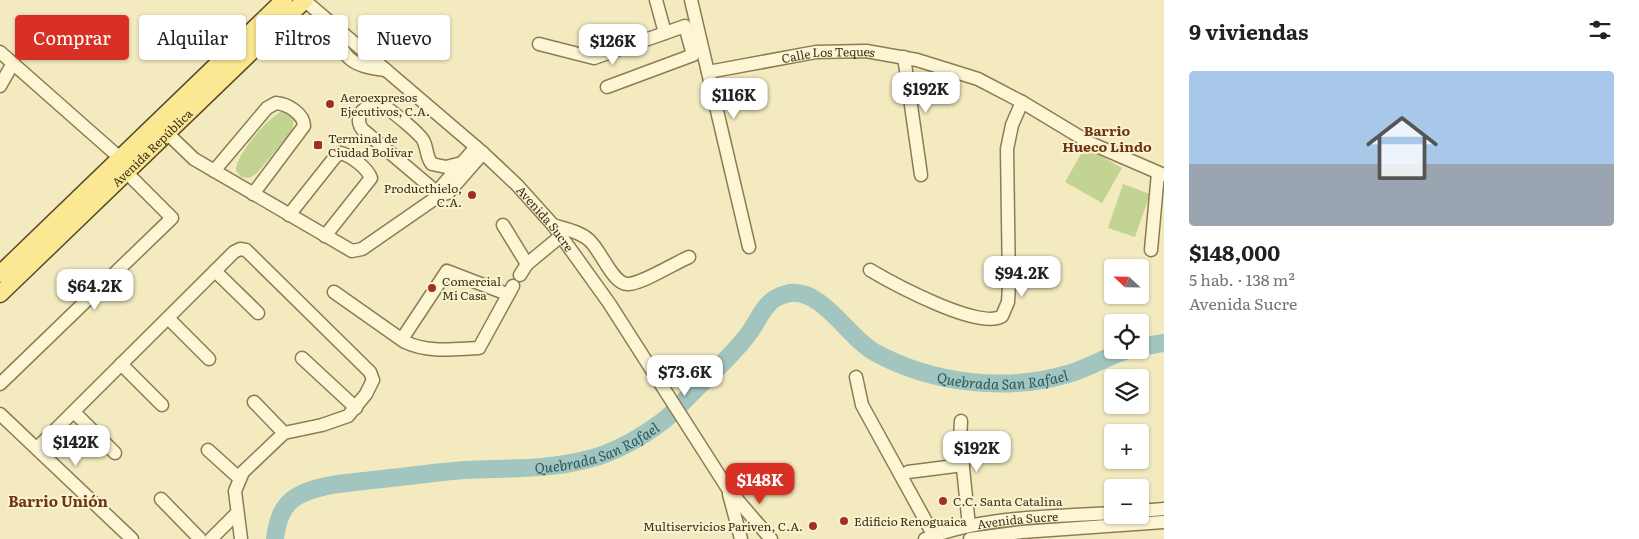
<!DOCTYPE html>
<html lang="es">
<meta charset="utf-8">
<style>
:root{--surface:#fff;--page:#f6f6f6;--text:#202124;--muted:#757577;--accent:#d93025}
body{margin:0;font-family:Literata,serif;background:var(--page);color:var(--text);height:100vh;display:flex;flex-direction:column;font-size:19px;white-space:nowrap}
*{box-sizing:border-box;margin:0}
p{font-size:16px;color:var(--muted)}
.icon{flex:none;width:28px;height:28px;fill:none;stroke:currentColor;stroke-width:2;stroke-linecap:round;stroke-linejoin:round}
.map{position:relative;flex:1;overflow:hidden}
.panel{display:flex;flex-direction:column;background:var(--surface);width:475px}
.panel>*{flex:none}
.guide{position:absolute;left:15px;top:15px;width:475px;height:45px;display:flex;gap:10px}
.needle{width:32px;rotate:292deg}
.tools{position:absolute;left:1104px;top:259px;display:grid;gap:10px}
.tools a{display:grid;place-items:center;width:45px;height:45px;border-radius:5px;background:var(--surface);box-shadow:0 1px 4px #0004;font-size:25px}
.price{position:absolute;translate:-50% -42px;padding:0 11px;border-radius:10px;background:#fff;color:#222;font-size:16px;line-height:32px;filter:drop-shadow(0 1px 2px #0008)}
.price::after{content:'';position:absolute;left:50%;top:30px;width:15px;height:11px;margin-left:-8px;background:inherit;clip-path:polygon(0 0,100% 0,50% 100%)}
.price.current{background:var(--accent);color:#fff}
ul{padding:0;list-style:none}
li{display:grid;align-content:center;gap:10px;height:265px;padding:0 25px}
li span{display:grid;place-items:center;height:155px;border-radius:5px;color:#555}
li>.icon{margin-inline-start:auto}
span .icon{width:90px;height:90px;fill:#fffc;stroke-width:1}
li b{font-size:21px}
h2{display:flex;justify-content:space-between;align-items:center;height:60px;padding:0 25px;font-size:21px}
.tag{padding:0 18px;border-radius:5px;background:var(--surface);box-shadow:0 1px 4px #0004;font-size:18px;line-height:45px}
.tag.current{background:var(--accent);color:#fff}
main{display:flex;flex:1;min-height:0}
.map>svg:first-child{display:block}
</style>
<main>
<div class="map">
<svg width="1164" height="539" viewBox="0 0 1164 539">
<rect width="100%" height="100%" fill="#f3ebbf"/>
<g fill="#c2d392">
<path d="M284,111L294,119L292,131L256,174L249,178L241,177L236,171C233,158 272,112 284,111Z"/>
<polygon points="1085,147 1122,168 1102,203 1065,182"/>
<polygon points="1123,184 1150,194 1135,237 1108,228"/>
</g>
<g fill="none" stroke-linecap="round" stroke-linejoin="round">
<g stroke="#a3c5bf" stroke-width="18">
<polyline points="1140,347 1164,343"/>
<path id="s1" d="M275,539C277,523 281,506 296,497C317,484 349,483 373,480C404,477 435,472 466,470C507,468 548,470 589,459C614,453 642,437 663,421C675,412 684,400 695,390C713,372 734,354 749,333C757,323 764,304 776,298C779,296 786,294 790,293C823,289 849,339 876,353C933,384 1007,392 1068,374C1089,368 1107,356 1128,350"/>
</g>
<g stroke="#8e7b55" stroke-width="15">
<g id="minor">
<path id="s2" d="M304,0L483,153L517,185L553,225L609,303L728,489L771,539"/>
<polyline points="656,0 665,33"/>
<polyline points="691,0 749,247"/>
<path d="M336,28C342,61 354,66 386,70"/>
<polyline points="539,44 594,58 685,26 693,55 607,87"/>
<polyline points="0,52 120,158"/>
<polyline points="904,57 921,175"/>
<path id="s3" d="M708,72L816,52L866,51L917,60L978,79L1022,102L1090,143L1164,175"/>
<polyline points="0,86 13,63"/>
<polyline points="167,133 194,159 352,251 362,249 440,195 448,193 483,153"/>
<path d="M214,171L267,108L276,103C288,104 304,114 304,126L253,194"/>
<path d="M440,195L362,129C351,113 372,98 387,108C394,113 422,135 424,142C428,151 426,157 432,164L446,167L462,163"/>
<polyline points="440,195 441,187 476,147"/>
<path d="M289,215L335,157L340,153C351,155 367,168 371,178L325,236"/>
<polyline points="503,225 527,264"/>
<path d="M553,225C565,229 579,231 589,240C601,250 613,286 629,284C643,283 675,263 689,257"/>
<polyline points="1151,250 1158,173"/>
<path d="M870,270C892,283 980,331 1002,316L1008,302L1009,286L1007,149L1012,125L1022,102"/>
<polyline points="215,271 258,313"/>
<polyline points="520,275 527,264 561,236"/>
<path d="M334,292L405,342C429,353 453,349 479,348L513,286"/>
<polyline points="168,318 209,359"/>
<polyline points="402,339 447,271 507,294"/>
<polyline points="302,358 356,408"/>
<polyline points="121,364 162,405"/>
<polyline points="856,377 862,405 934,536"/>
<polyline points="0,384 172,218 126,172"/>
<polyline points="254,402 284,433"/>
<polyline points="74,412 115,453"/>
<polyline points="0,414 132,539"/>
<polyline points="961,421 960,439 969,526"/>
<polyline points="37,448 234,252 240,249 246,250 370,372 373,380 366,394 348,416 322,425 284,433 243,472 235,491 241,539"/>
<polyline points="208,450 239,478"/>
<polyline points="908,472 963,465"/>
<polyline points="729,494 741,539"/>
<polyline points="161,499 200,539"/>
<polyline points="1140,511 1164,509"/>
<polyline points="211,539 237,513"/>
<path id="s4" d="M925,539C983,516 1051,517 1112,513"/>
<polyline points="970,539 1022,532 1164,522"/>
</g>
</g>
<g stroke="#5c482a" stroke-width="19">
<g id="major">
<polyline points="0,274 284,0"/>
<path id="s5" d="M0,294L305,0"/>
</g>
</g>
<use href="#minor" stroke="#fdf6d4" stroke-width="12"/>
<use href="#major" stroke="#fbe893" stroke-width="16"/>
</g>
<g fill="#a52f1e" stroke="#faf3d0" stroke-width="2">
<circle cx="330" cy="104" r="5"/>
<rect x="313" y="140" width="10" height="10" rx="2.5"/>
<circle cx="472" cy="195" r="5"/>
<circle cx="432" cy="288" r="5"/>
<circle cx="943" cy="501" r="5"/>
<circle cx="844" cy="521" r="5"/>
<circle cx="813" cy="526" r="5"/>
</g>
<g text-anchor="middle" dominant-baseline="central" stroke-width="4" stroke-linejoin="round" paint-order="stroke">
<g font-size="12" fill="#3c301b" stroke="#faf3d0">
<text stroke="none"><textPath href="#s3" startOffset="122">Calle Los Teques</textPath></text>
<text stroke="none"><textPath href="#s5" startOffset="211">Avenida República</textPath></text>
<text stroke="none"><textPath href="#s2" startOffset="326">Avenida Sucre</textPath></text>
<text stroke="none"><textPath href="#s4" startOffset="95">Avenida Sucre</textPath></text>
</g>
<g font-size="12" fill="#3c301b" stroke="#faf3d0" text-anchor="start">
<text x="340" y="97">Aeroexpresos<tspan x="340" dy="14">Ejecutivos, C.A.</tspan></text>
<text x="328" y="138">Terminal de<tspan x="328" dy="14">Ciudad Bolívar</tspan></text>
<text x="462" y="188" text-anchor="end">Producthielo,<tspan x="462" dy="14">C.A.</tspan></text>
<text x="442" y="281">Comercial<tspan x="442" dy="14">Mi Casa</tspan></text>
<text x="953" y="501">C.C. Santa Catalina</text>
<text x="854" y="521">Edificio Renoguaica</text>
<text x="803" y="526" text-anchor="end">Multiservicios Pariven, C.A.</text>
</g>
<g font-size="14" font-weight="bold" fill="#6e3415" stroke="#faf3d0">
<text x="1107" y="130">Barrio<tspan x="1107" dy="16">Hueco Lindo</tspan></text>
</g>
<g font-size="14" font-style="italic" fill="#295a5e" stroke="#faf3d0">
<text stroke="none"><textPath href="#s1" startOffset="851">Quebrada San Rafael</textPath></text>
<text stroke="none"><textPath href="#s1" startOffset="356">Quebrada San Rafael</textPath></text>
</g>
<g font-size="15" font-weight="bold" fill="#6e3415" stroke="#faf3d0">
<text x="58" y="500">Barrio Unión</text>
</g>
</g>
</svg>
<div class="tools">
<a><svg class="needle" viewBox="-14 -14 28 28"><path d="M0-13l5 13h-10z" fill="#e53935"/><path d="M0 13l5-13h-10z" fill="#757577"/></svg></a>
<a><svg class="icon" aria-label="locate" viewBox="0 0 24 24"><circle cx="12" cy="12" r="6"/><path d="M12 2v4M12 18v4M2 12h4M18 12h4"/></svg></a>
<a><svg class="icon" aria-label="layers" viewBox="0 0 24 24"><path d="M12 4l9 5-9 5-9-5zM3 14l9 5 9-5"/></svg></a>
<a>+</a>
<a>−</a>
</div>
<b class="price" style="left:613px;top:66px">$126K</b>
<b class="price" style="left:926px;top:114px">$192K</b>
<b class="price" style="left:734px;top:120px">$116K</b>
<b class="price" style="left:1022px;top:298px">$94.2K</b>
<b class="price" style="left:95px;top:311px">$64.2K</b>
<b class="price" style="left:685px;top:397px">$73.6K</b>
<b class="price" style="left:76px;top:467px">$142K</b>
<b class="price" style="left:977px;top:473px">$192K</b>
<b class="price current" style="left:760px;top:505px">$148K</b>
<div class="guide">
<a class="tag current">Comprar</a>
<a class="tag">Alquilar</a>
<a class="tag">Filtros</a>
<a class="tag">Nuevo</a>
</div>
</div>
<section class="panel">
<h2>9 viviendas<svg class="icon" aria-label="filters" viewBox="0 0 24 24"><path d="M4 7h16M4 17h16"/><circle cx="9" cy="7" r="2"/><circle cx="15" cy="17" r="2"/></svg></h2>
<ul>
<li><span style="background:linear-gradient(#a9c7e8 60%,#9aa5b1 0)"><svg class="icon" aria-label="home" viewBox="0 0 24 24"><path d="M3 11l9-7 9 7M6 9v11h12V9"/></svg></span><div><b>$148,000</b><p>5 hab. · 138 m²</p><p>Avenida Sucre</p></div></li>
</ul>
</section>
</main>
